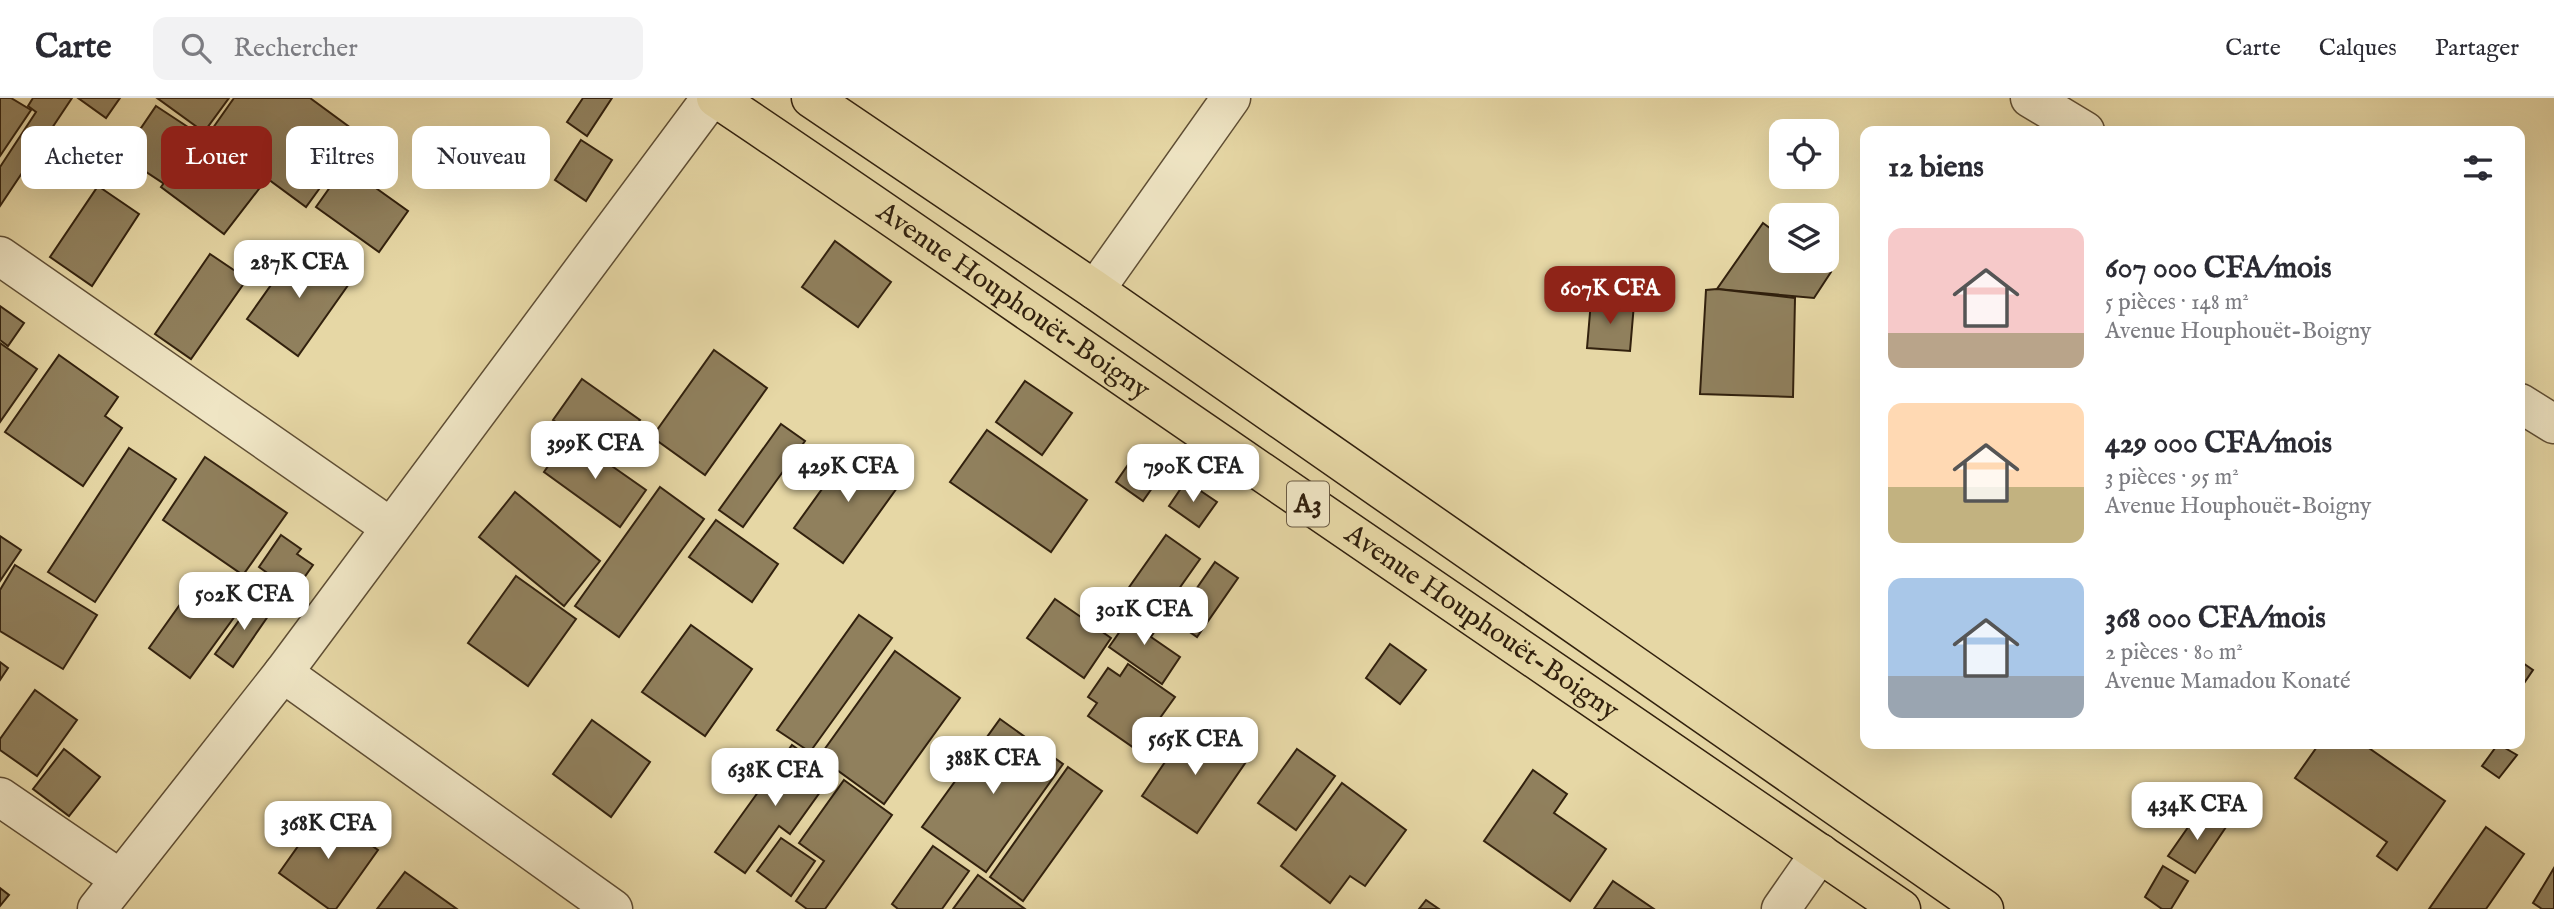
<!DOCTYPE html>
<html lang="fr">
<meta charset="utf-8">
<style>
:root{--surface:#fff;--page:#f2f2f3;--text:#2b2b33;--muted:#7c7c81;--line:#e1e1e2;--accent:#8f2418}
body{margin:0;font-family:"IM FELL English",serif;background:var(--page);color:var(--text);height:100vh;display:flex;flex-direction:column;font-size:26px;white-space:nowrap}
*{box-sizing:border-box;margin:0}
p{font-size:23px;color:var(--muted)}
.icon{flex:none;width:38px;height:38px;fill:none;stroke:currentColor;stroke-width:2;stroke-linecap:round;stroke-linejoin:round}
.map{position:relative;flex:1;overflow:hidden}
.side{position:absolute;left:1860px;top:28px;width:665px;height:623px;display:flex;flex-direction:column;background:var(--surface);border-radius:14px;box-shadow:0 7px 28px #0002}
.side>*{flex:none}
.banner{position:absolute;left:21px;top:28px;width:665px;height:63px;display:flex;gap:14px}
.buttons{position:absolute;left:1769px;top:21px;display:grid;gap:14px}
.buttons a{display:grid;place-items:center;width:70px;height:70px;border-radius:14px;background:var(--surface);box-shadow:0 7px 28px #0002;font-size:35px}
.price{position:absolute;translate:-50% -60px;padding:0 16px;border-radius:14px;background:#fff;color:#222;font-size:23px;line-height:46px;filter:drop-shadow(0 2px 4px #0008)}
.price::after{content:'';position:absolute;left:50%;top:42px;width:21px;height:16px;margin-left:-10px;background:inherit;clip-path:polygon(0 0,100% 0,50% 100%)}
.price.on{background:var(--accent);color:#fff}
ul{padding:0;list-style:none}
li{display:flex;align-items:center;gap:21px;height:175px;padding:0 28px}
li span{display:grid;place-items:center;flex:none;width:196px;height:140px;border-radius:14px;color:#555}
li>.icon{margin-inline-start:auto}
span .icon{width:84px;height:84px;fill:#fffc;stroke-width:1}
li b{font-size:30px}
h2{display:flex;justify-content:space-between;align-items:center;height:84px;padding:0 28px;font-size:30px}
.chip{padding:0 24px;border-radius:14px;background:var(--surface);box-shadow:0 7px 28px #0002;font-size:24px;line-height:63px}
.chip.on{background:var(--accent);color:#fff}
header{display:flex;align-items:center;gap:42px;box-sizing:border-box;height:98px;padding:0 35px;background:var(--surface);border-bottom:2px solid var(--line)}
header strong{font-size:33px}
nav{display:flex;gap:38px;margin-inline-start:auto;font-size:24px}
.search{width:490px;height:63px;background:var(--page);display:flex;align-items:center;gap:18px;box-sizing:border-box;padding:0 24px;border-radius:14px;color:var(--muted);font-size:26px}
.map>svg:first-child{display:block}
</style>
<header>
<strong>Carte</strong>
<div class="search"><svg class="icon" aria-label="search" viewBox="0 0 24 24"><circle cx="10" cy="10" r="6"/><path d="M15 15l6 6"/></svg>Rechercher</div>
<nav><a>Carte</a><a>Calques</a><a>Partager</a></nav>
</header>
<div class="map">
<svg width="2554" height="811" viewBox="0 0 2554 811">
<rect width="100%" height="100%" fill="#e6d7a5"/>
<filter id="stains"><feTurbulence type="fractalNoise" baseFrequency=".00286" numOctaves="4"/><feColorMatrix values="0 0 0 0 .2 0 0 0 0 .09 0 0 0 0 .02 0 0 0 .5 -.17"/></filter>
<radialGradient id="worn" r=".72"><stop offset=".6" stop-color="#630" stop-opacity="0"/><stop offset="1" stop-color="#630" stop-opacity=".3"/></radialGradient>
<g fill="#90805d" stroke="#32210e" stroke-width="2">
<polygon points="0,0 11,0 31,12 0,58"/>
<polygon points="33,0 72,0 0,108 0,69 36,14 28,8"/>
<polygon points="78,0 120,0 106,20"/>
<polygon points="157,0 229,0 204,34"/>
<polygon points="234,0 310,0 359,36 306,109 208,37"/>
<polygon points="583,0 612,0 587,38 567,24"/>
<polygon points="156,8 197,35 163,85 122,58"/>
<polygon points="198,39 262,87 224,136 161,89"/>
<polygon points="581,42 612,62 586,103 555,82"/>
<polygon points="345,68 408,113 379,154 316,109"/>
<polygon points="98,88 139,116 92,188 50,159"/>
<polygon points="1763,125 1782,139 1782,163 1815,163 1831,174 1814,200 1717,191"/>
<polygon points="835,143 891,184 858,229 802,189"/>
<polygon points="300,146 351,183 298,258 247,221"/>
<polygon points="210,156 247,181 191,261 155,236"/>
<polygon points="1717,191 1795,200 1793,299 1700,296 1706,192"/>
<polygon points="1591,203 1634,206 1630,253 1587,250"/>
<polygon points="0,208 24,225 8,248 0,242"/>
<polygon points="0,245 37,271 0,324"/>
<polygon points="714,252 767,290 705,377 652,339"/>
<polygon points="59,257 118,299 105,318 122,330 83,388 5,334"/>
<polygon points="582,281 640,322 610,362 553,322"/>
<polygon points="1025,283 1072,315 1042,357 996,324"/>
<polygon points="781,326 805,343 743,429 719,412"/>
<polygon points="987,332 1087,402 1051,454 950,384"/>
<polygon points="569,338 646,392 620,429 544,374"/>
<polygon points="853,348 902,383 843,465 794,430"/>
<polygon points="129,350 176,381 95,504 48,474"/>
<polygon points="1139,351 1166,370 1143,403 1116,384"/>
<polygon points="205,359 287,415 243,477 163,422"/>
<polygon points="1186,383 1217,404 1199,429 1169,408"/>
<polygon points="660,389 704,421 619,539 575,508"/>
<polygon points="515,394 600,463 564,508 479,439"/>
<polygon points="716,422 778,466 752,504 689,459"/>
<polygon points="281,437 301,451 297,456 313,467 294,494 259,469"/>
<polygon points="1166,437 1200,461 1159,519 1125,495"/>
<polygon points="0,438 21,452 0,483"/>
<polygon points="1215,464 1238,480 1197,539 1174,523"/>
<polygon points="15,467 97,517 63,571 0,533 0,492"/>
<polygon points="201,477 243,507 190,580 149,550"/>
<polygon points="516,478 576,521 528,588 468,545"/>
<polygon points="256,499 273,511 233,569 215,556"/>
<polygon points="1055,501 1111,540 1084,580 1027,540"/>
<polygon points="1137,509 1160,525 1151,539 1180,559 1162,586 1109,549"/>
<polygon points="859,517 892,540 810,654 777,632"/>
<polygon points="691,527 752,571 705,638 642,594"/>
<polygon points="1390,546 1426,572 1400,606 1366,580"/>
<polygon points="895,553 960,600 884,706 819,659"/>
<polygon points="2520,563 2533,572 2520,591"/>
<polygon points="0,564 8,570 0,582"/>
<polygon points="1128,566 1175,599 1137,652 1088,618 1097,605 1088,599 1108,570 1120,578"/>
<polygon points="35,592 77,622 37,678 0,652 0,641"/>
<polygon points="1000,621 1063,666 986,774 922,729"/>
<polygon points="592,622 650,664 611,719 553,676"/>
<polygon points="1192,624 1248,661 1197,735 1142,698"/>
<polygon points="2319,646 2363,646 2445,703 2397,772 2377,758 2387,744 2295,680"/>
<polygon points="2498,646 2517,657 2499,680 2482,668"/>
<polygon points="792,647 833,676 790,736 779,728 745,775 715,754"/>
<polygon points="64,651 100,679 69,718 33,691"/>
<polygon points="1297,651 1335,678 1296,732 1258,705"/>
<polygon points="1068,669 1102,693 1023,803 990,779"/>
<polygon points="1533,672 1567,696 1554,715 1606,751 1570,803 1484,743"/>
<polygon points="844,682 892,717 825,811 807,811 796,803 824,763 799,745"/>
<polygon points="1342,685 1406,732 1365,788 1350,778 1330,805 1281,768"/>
<polygon points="2200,712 2226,729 2195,775 2168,758"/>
<polygon points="323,713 378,752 336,811 329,811 279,775"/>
<polygon points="2486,729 2524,756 2486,811 2429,811"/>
<polygon points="781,740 815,763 791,798 757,773"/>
<polygon points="933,748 969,773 942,811 898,811 892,806"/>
<polygon points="2163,768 2188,783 2171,811 2162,811 2145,799"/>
<polygon points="2554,770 2554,811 2542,811 2533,805"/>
<polygon points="405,774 457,811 377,811"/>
<polygon points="978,777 1025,811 953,811"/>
<polygon points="1613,783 1654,811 1594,811"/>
<polygon points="0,790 9,797 0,808"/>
<polygon points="1426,802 1439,811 1419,811"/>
</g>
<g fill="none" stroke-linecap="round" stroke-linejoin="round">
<g stroke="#5f4e34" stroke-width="41">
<g id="minor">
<polyline points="2030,0 2085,33"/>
<polyline points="0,158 390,429"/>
<polyline points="1095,192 1231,0"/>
<polyline points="2520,305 2554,326"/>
<polyline points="283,575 613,811"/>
<polyline points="0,699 120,781"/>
<polyline points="97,811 283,575 711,0"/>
<polyline points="1781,811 1820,755"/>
</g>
</g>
<g stroke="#32210e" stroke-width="41">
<g id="highway">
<path id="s1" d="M716,0C890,116 1061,237 1234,355C1456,508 1679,658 1901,811"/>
<polyline points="811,0 1095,192 1984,811"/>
</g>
</g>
<use href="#minor" stroke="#efe5c4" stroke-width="38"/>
<use href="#highway" stroke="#e6d7a5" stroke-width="38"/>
</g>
<g text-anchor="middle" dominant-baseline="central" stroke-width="7" stroke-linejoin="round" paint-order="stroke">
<rect fill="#efe5c4" stroke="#6b5c45" stroke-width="2" x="1287" y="383.5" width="42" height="45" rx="5"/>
<g font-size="26" font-weight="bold" fill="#32210e">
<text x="1308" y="406">A3</text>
</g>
<g font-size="28" fill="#32210e" stroke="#efe5c4">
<text stroke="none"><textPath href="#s1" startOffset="360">Avenue Houphouët-Boigny</textPath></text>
<text stroke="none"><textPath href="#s1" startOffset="928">Avenue Houphouët-Boigny</textPath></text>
</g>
</g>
<rect width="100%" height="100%" filter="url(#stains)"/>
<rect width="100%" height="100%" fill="url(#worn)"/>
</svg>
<div class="buttons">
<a><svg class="icon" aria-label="locate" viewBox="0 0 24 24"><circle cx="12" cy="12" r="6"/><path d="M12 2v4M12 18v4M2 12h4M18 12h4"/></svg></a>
<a><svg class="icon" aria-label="layers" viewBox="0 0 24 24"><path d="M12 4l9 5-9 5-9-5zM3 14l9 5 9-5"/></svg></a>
</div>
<b class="price" style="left:299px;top:202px">287K CFA</b>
<b class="price on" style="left:1610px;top:228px">607K CFA</b>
<b class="price" style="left:595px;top:383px">399K CFA</b>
<b class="price" style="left:848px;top:406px">429K CFA</b>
<b class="price" style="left:1193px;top:406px">790K CFA</b>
<b class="price" style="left:244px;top:534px">502K CFA</b>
<b class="price" style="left:1144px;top:549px">301K CFA</b>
<b class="price" style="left:1195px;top:679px">565K CFA</b>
<b class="price" style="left:993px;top:698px">388K CFA</b>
<b class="price" style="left:775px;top:710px">638K CFA</b>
<b class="price" style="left:2197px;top:744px">434K CFA</b>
<b class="price" style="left:328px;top:763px">368K CFA</b>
<div class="banner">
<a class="chip">Acheter</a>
<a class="chip on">Louer</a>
<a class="chip">Filtres</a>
<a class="chip">Nouveau</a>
</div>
<section class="side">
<h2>12 biens<svg class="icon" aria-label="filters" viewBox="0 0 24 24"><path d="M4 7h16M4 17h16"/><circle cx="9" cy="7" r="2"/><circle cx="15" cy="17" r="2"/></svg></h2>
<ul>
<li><span style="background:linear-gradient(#f6c9c9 75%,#b9a48a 0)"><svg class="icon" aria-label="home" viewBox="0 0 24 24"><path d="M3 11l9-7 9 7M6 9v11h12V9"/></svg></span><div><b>607 000 CFA/mois</b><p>5 pièces · 148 m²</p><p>Avenue Houphouët-Boigny</p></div></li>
<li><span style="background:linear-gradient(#ffd9b3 60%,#c2b280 0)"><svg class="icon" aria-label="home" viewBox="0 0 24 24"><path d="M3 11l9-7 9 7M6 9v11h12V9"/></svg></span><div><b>429 000 CFA/mois</b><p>3 pièces · 95 m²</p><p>Avenue Houphouët-Boigny</p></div></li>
<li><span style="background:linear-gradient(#a9c7e8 70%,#9aa5b1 0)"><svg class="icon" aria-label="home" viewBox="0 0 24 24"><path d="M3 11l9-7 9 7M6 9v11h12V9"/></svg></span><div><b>368 000 CFA/mois</b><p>2 pièces · 80 m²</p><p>Avenue Mamadou Konaté</p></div></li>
</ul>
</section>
</div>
